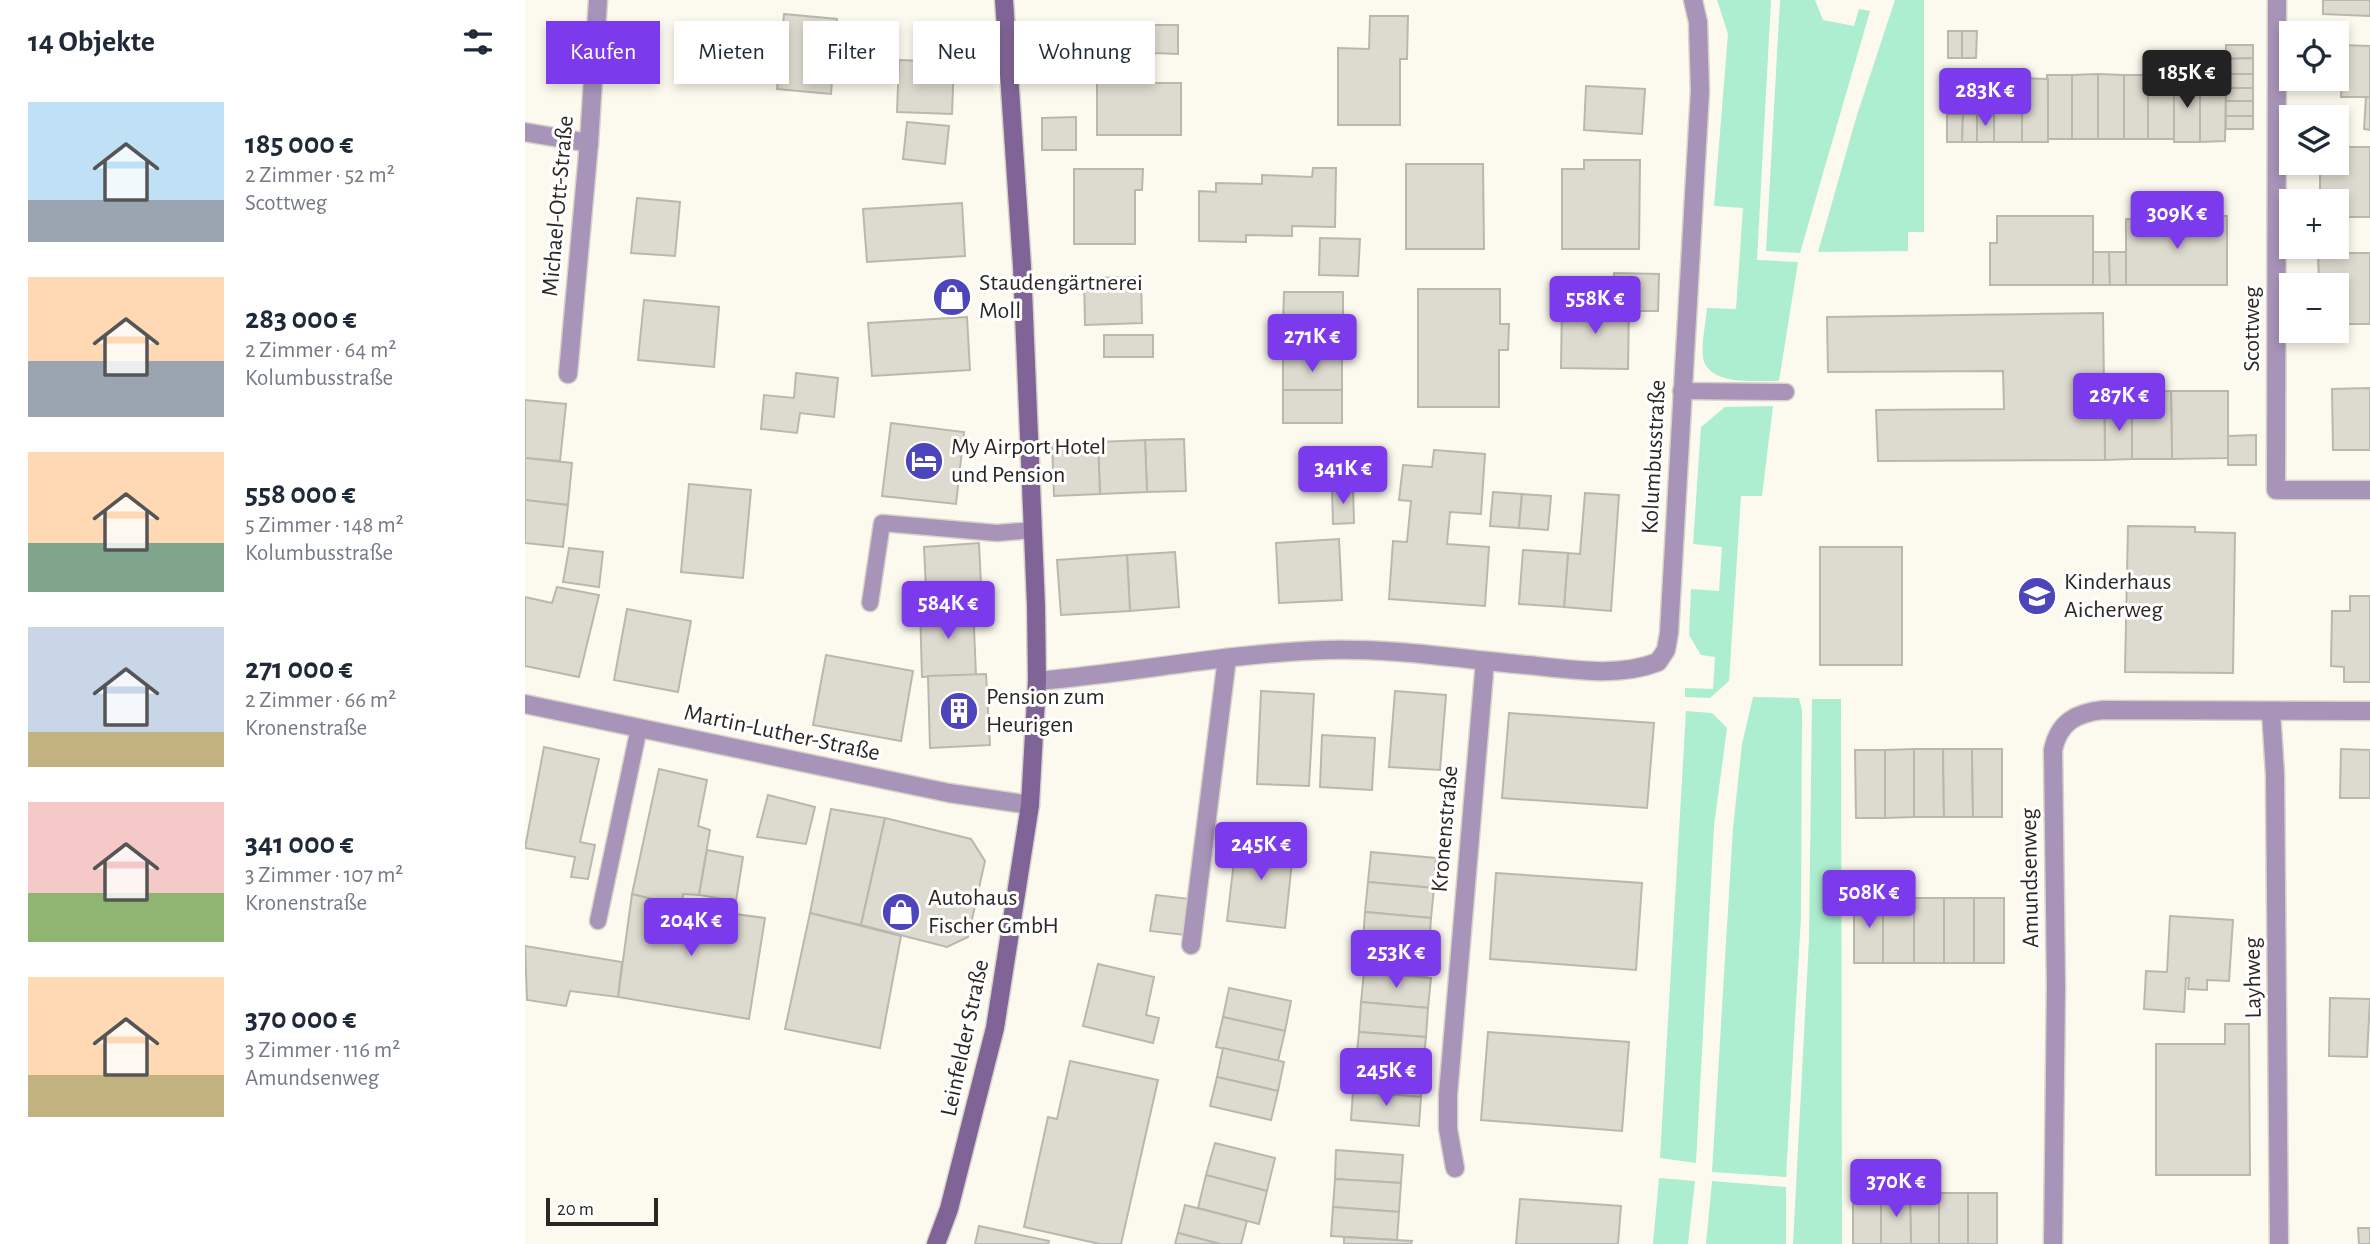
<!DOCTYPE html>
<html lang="de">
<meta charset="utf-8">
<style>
:root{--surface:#fff;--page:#f6f6f7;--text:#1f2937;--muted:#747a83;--accent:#7c3aed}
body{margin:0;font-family:"Alegreya Sans",sans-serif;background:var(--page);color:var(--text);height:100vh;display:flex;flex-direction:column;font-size:26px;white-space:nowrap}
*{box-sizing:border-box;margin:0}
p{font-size:23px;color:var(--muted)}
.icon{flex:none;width:38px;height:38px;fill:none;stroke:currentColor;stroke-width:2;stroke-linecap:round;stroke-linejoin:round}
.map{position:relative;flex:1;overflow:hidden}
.panel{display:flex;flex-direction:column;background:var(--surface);width:525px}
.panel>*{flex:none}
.banner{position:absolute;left:21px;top:21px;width:665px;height:63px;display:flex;gap:14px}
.buttons{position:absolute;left:1754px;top:21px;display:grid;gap:14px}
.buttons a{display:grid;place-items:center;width:70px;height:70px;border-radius:0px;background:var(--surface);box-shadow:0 4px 10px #0003;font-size:35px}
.scale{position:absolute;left:21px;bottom:18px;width:112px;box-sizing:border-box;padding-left:7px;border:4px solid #292824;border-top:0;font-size:19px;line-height:24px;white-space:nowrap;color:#292824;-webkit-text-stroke:5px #fff;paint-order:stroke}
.price{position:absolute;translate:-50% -60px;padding:0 16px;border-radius:7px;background:var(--accent);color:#fff;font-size:23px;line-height:46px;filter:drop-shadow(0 2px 4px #0008)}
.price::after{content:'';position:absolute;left:50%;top:42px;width:21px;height:16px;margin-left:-10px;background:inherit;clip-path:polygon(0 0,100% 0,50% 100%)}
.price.selected{background:#222;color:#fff}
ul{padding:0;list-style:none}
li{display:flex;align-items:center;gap:21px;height:175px;padding:0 28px}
li span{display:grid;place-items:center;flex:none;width:196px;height:140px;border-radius:0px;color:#555}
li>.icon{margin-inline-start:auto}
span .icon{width:84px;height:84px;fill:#fffc;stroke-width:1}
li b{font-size:30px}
h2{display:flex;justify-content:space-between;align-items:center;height:84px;padding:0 28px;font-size:30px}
.pill{padding:0 24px;border-radius:0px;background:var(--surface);box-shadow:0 4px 10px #0003;font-size:24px;line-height:63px}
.pill.selected{background:var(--accent);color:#fff}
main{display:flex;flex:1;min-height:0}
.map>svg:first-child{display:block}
</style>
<main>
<section class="panel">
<h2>14 Objekte<svg class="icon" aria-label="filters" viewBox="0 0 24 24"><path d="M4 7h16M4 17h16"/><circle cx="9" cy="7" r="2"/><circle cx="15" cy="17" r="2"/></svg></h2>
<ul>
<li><span style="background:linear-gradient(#bfe0f5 70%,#9aa5b1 0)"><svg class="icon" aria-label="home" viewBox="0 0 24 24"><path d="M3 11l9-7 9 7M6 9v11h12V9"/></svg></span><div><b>185 000 €</b><p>2 Zimmer · 52 m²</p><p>Scottweg</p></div></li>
<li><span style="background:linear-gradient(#ffd9b3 60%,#9aa5b1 0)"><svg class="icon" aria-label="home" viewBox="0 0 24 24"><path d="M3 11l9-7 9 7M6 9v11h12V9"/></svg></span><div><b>283 000 €</b><p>2 Zimmer · 64 m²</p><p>Kolumbusstraße</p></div></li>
<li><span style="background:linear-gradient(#ffd9b3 65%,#7fa58c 0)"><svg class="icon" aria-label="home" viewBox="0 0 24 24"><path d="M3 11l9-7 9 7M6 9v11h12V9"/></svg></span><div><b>558 000 €</b><p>5 Zimmer · 148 m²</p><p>Kolumbusstraße</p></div></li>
<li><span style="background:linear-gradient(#c9d6e8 75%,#c2b280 0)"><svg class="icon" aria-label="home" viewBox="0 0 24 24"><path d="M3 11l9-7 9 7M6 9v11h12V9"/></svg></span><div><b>271 000 €</b><p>2 Zimmer · 66 m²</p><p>Kronenstraße</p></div></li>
<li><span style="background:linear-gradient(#f6c9c9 65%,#8fb573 0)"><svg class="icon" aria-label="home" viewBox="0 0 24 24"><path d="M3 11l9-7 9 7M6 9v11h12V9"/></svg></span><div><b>341 000 €</b><p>3 Zimmer · 107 m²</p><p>Kronenstraße</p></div></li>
<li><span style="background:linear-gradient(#ffd9b3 70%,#c2b280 0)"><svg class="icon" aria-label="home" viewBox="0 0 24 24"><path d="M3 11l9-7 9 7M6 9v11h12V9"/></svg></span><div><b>370 000 €</b><p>3 Zimmer · 116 m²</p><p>Amundsenweg</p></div></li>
</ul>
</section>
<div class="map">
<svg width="1845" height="1244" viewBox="0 0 1845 1244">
<rect width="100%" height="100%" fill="#fcfaee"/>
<g fill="#adeed0">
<path d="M1192,0H1246L1232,260L1273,262L1254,381C1233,380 1184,387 1178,358C1176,343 1181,323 1182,308L1211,309L1218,208L1189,206L1203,34Z"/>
<polygon points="1255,0 1290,0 1298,20 1329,26 1334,9 1345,11 1275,253 1241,251"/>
<polygon points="1370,0 1399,0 1399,232 1383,232 1383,251 1293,252 1331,118"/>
<polygon points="1248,406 1237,496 1216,496 1204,681 1185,698 1160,697 1160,688 1188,689 1190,657 1176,655 1164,635 1166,589 1194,591 1197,547 1168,544 1176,427 1200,407"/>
<polygon points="1228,697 1274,698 1277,710 1276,917 1261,1177 1187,1172 1208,828 1217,744"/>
<polygon points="1287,699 1316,699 1317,1244 1268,1244 1284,939"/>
<polygon points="1161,711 1187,713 1202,728 1189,826 1171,1163 1135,1158"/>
<polygon points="1134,1178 1170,1181 1163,1244 1128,1244"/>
<polygon points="1187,1181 1261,1187 1261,1244 1181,1244"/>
</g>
<g fill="#dddbcf" stroke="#bab8ac" stroke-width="2">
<polygon points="1798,0 1845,0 1845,16 1798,14"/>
<polygon points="259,14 312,19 306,94 252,89"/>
<polygon points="845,16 883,16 882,59 875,59 875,125 813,125 813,48 844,49"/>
<polygon points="572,25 653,25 653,54 628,53 628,83 572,83"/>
<rect x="1423" y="31" width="14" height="27"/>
<polygon points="1437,31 1452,31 1451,58 1437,58"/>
<polygon points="1701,45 1728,45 1728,58 1701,59"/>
<polygon points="1818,45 1845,46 1845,97 1816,97"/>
<polygon points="1728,58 1728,74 1700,74 1701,59"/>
<polygon points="374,60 429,62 427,114 372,112"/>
<polygon points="1573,74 1599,75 1599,139 1573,139"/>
<polygon points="1573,74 1573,139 1547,139 1547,75"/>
<polygon points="1700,74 1728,74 1728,88 1701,88"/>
<rect x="1522" y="75" width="25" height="64"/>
<rect x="1599" y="75" width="24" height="64"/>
<polygon points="1623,75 1650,75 1649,139 1623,139"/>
<rect x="1469" y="78" width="28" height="64"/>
<polygon points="1497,78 1523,79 1523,142 1497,142"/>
<rect x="1649" y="78" width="26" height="64"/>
<polygon points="1675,78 1701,78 1700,141 1675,142"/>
<rect x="572" y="83" width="84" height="52"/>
<polygon points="1061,86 1120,89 1117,134 1059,130"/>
<rect x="1701" y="88" width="27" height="13"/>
<polygon points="1841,97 1845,97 1845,130 1839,129"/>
<rect x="1701" y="101" width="27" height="15"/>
<polygon points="1422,114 1438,114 1437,142 1422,142"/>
<polygon points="1438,114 1452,114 1452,142 1437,142"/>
<rect x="1452" y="114" width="17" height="28"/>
<rect x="1701" y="116" width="27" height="13"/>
<polygon points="551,117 551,150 517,150 517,118"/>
<polygon points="382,122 424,126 420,164 378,159"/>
<polygon points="1811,147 1845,147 1845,217 1811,217 1811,201 1795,201 1795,163 1811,163"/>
<polygon points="1059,160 1115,160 1114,249 1037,249 1037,169 1059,169"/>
<polygon points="881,164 958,164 959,249 881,249"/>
<polygon points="788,168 811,168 810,227 767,226 767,236 721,235 721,242 674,241 674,191 691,192 691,183 737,184 737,175 787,177"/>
<polygon points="549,169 618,169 617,190 610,190 610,244 549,244"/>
<polygon points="112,198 155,202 150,256 106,253"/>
<polygon points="437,203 440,256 342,262 338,209"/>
<polygon points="1472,216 1568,216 1568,285 1465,285 1465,243 1472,243"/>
<polygon points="1635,216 1702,216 1702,285 1601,285 1601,219 1635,220"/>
<polygon points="795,238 835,239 833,276 794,275"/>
<polygon points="1568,252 1584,252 1585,285 1568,285"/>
<polygon points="1584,252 1601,252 1601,285 1585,285"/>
<polygon points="1793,253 1845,253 1845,324 1811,324 1811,285 1794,285"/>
<polygon points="1089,273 1134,274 1133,311 1104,311 1104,305 1089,304"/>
<polygon points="616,277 617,323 560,325 559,278"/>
<polygon points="893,289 975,289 975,324 984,324 983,350 974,350 974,407 893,407"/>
<polygon points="759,292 818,292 818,325 758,324"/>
<polygon points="119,300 194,307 189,367 113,360"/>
<polygon points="1037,304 1104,305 1103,369 1036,368"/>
<polygon points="1578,313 1580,460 1353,461 1351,410 1479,409 1478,371 1303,372 1302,317"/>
<polygon points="442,317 445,370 347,376 343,323"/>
<polygon points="758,324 818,325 817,358 758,357"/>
<rect x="579" y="335" width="49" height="22"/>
<polygon points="758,357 817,358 817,390 758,390"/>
<polygon points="271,373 313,378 309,417 275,413 272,433 236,429 239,395 269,398"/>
<polygon points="1845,388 1845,450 1808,450 1807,389"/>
<rect x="758" y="390" width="59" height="33"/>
<polygon points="1646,391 1703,391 1703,458 1647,459"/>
<polygon points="1646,391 1647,459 1607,459 1607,392"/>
<polygon points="0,400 41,404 35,461 0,458"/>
<polygon points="1607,406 1607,459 1580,460 1580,407"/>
<polygon points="366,423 439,432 431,504 357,496"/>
<polygon points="1731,435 1731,465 1703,465 1703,436"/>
<polygon points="659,439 661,491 622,492 620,440"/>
<polygon points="620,440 622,492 575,494 573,442"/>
<polygon points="573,442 575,494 529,496 527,444"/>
<polygon points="909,450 960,454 956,514 925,512 922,544 964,547 960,606 864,599 868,541 882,542 886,501 874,500 878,465 907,467"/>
<polygon points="0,458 47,463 43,505 0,500"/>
<polygon points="164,484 226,490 218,578 156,572"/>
<polygon points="828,487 829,523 808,524 807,489"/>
<polygon points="968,492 997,494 994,528 965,526"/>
<polygon points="1060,493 1094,495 1086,611 1039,607 1043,553 1055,554"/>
<polygon points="997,494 1026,496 1023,530 994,528"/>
<polygon points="0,500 43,505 38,547 0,543"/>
<polygon points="1603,526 1670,527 1670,532 1710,533 1708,673 1600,672"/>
<polygon points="814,539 817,600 754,603 751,543"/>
<polygon points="454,543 456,586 401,590 399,547"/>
<rect x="1295" y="547" width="82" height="118"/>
<polygon points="44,548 78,552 74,587 38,582"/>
<polygon points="998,550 1043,553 1039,607 994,604"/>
<polygon points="650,552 654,607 605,611 602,555"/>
<polygon points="602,555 605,611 536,615 532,560"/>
<polygon points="32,587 74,595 54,677 0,666 0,597 27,603"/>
<polygon points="1825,596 1845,596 1845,682 1819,682 1819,667 1806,666 1807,611 1825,611"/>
<polygon points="448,605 451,675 397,677 395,607"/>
<polygon points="102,609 166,621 153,692 89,680"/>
<polygon points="301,655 388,671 376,741 288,725"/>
<polygon points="461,674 465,745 405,748 403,676"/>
<polygon points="736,691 789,694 784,786 732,784"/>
<polygon points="870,691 921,695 915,770 864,767"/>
<polygon points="984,713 1129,723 1122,808 977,798"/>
<polygon points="797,735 850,738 847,790 795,787"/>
<polygon points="19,747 74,759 55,842 70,845 63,879 46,877 50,857 0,848"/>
<polygon points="1389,749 1389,817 1360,818 1360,750"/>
<polygon points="1389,749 1418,749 1419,817 1389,817"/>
<polygon points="1418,749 1447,749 1448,817 1419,817"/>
<polygon points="1447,749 1477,749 1477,817 1448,817"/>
<polygon points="1816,749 1845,750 1845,798 1815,798"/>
<polygon points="1330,750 1360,750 1360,818 1331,818"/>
<polygon points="134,769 182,780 173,826 185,830 174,895 158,894 157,907 107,894"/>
<polygon points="243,795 290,807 281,844 232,837"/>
<polygon points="306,809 360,818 336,925 285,913"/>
<polygon points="360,818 446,839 460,861 443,937 422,947 336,925"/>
<polygon points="712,836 769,842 760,928 702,921"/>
<polygon points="182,850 218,857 211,901 174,895"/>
<polygon points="846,852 911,858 909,888 843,882"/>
<polygon points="971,873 1117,883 1111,970 965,959"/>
<polygon points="843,882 909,888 906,918 840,912"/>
<polygon points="107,894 157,907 240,918 224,1019 93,997"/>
<polygon points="631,895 665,899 660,935 625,931"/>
<rect x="1329" y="898" width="29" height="65"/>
<rect x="1358" y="898" width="31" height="65"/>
<rect x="1389" y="898" width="30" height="65"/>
<rect x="1419" y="898" width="30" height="65"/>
<rect x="1449" y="898" width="30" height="65"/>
<polygon points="840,912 906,918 904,948 838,942"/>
<polygon points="285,913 376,936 355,1048 260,1029"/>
<polygon points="1645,916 1708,920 1704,981 1682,980 1682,990 1663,989 1664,978 1661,978 1659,1012 1619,1009 1621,971 1642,972"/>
<polygon points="838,942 904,948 901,978 836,972"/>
<polygon points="0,946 97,962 93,997 45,991 41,1006 2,1000"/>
<polygon points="573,964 629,977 621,1015 634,1018 628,1043 558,1026"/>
<polygon points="839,972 906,978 903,1008 836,1002"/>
<polygon points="704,988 766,1001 760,1031 698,1017"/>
<polygon points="1805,998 1845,999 1842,1057 1804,1056"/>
<polygon points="836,1002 903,1008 901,1037 834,1032"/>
<polygon points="698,1017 760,1031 753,1061 691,1047"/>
<polygon points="1700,1024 1724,1024 1725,1175 1631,1175 1631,1044 1700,1044"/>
<polygon points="834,1032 901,1037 898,1067 831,1061"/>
<polygon points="963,1032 1104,1042 1097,1131 956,1120"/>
<polygon points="698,1048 759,1062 753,1091 692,1077"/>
<polygon points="545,1061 633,1080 596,1244 575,1244 499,1227 523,1117 532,1119"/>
<polygon points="831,1061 898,1067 896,1097 828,1091"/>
<polygon points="692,1077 753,1091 746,1120 685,1106"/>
<polygon points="828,1091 896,1097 894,1126 826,1120"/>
<polygon points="690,1143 750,1158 742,1191 681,1175"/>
<polygon points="811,1150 878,1155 876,1183 810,1179"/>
<polygon points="681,1175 742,1191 734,1224 673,1208"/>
<polygon points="810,1179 876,1183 874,1212 808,1207"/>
<rect x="1414" y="1193" width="29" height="51"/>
<polygon points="1414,1193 1414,1244 1386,1244 1385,1194"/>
<rect x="1443" y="1193" width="29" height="51"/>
<rect x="1328" y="1194" width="28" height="50"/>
<polygon points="1356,1194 1385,1194 1386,1244 1356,1244"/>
<polygon points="995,1199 1096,1206 1093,1244 991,1244"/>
<polygon points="660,1205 722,1221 716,1244 695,1244 653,1233"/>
<polygon points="808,1207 874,1212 872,1240 806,1236"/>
<polygon points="454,1226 524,1241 523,1244 450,1244"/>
<polygon points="1833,1228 1845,1228 1845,1244 1834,1244"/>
<polygon points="653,1233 695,1244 650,1244"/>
<polygon points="819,1237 887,1241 886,1244 819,1244"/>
</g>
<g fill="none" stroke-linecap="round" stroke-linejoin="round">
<g stroke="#d6d4ca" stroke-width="19">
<g id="service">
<polyline points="1156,391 1261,392"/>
<polyline points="345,603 357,523 472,533 508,530"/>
<polyline points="73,921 114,728"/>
</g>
</g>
<g stroke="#d6d4ca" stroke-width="21">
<g id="minor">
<polyline points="1752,0 1751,490 1845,490"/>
<polyline points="0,132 64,143"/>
<polyline points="43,374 64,143 73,0"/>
<path d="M512,681C608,673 704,653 801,650C868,648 935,659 1002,665C1044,669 1092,678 1133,662L1141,650L1144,633L1175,91L1173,22L1168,0"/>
<polyline points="0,704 424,793 505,805"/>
<polyline points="1746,712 1750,774 1754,1244"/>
<polyline points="666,945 702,658"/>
<polyline points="930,1168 923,1129 923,1095 960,661"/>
<path d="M1528,1244L1531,986L1528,750C1534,722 1551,713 1578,710L1845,711"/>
</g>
</g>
<g stroke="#d6d4ca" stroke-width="21">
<polyline id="secondary" points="411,1244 424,1209 470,1028 505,805 512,681 511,606 497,266 479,0"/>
</g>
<use href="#service" stroke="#a894b8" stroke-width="16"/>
<use href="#minor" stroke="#a894b8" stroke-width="18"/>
<use href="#secondary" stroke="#816497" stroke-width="18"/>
</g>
<defs>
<g id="shop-disc" transform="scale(2.0125)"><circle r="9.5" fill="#4d45bb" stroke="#fff"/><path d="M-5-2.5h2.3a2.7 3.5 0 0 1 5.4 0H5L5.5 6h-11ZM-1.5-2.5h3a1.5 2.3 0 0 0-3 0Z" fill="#fff"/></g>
<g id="hotel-disc" transform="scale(2.0125)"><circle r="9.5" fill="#4d45bb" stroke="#fff"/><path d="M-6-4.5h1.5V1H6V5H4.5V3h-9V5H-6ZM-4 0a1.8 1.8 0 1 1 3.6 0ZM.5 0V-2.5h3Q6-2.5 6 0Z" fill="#fff"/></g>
<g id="school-disc" transform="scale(2.0125)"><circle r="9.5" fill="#4d45bb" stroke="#fff"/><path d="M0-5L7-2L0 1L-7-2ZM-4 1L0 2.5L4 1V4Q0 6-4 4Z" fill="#fff"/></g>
<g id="building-disc" transform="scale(2.0125)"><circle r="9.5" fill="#4d45bb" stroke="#fff"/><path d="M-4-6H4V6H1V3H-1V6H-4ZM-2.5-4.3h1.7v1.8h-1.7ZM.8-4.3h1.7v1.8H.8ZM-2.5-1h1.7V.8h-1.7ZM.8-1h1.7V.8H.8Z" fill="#fff"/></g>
</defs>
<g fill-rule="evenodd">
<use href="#shop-disc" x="427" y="297"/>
<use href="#hotel-disc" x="399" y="461"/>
<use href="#school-disc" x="1512" y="596"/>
<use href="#building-disc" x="434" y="711"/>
<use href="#shop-disc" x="376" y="912"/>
</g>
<g text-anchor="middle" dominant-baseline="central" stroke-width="6" stroke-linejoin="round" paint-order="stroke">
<g font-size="24" fill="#292824" stroke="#fff">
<text transform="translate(33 206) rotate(-85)">Michael-Ott-Straße</text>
<text transform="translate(1727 329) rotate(-90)">Scottweg</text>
<text transform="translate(1129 457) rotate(-87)">Kolumbusstraße</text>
<text transform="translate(257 733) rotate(12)">Martin-Luther-Straße</text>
<text transform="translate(920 829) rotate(-85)">Kronenstraße</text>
<text transform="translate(1505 878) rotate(-91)">Amundsenweg</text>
<text transform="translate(1728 978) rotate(-91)">Layhweg</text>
<text transform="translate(440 1038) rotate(-78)">Leinfelder Straße</text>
</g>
<g font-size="24" fill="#292824" stroke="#fff" text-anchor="start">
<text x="454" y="283">Staudengärtnerei<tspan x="454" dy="28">Moll</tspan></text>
<text x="426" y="447">My Airport Hotel<tspan x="426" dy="28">und Pension</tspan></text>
<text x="1539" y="582">Kinderhaus<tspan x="1539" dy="28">Aicherweg</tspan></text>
<text x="461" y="697">Pension zum<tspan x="461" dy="28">Heurigen</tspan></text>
<text x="403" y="898">Autohaus<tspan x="403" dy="28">Fischer GmbH</tspan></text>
</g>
</g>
</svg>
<div class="buttons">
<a><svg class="icon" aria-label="locate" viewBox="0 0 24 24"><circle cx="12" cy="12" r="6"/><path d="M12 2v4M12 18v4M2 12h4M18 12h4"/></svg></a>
<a><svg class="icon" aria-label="layers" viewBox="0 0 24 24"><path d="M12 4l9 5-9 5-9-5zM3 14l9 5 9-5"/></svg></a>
<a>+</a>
<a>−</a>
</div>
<div class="scale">20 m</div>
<b class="price selected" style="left:1662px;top:110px">185K €</b>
<b class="price" style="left:1460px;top:128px">283K €</b>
<b class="price" style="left:1652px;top:251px">309K €</b>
<b class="price" style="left:1070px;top:336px">558K €</b>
<b class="price" style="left:787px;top:374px">271K €</b>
<b class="price" style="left:1594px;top:433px">287K €</b>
<b class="price" style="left:818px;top:506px">341K €</b>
<b class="price" style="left:423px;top:641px">584K €</b>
<b class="price" style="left:736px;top:882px">245K €</b>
<b class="price" style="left:1344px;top:930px">508K €</b>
<b class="price" style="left:166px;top:958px">204K €</b>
<b class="price" style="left:871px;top:990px">253K €</b>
<b class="price" style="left:861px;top:1108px">245K €</b>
<b class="price" style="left:1371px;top:1219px">370K €</b>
<div class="banner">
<a class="pill selected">Kaufen</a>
<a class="pill">Mieten</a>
<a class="pill">Filter</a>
<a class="pill">Neu</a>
<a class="pill">Wohnung</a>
</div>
</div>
</main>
